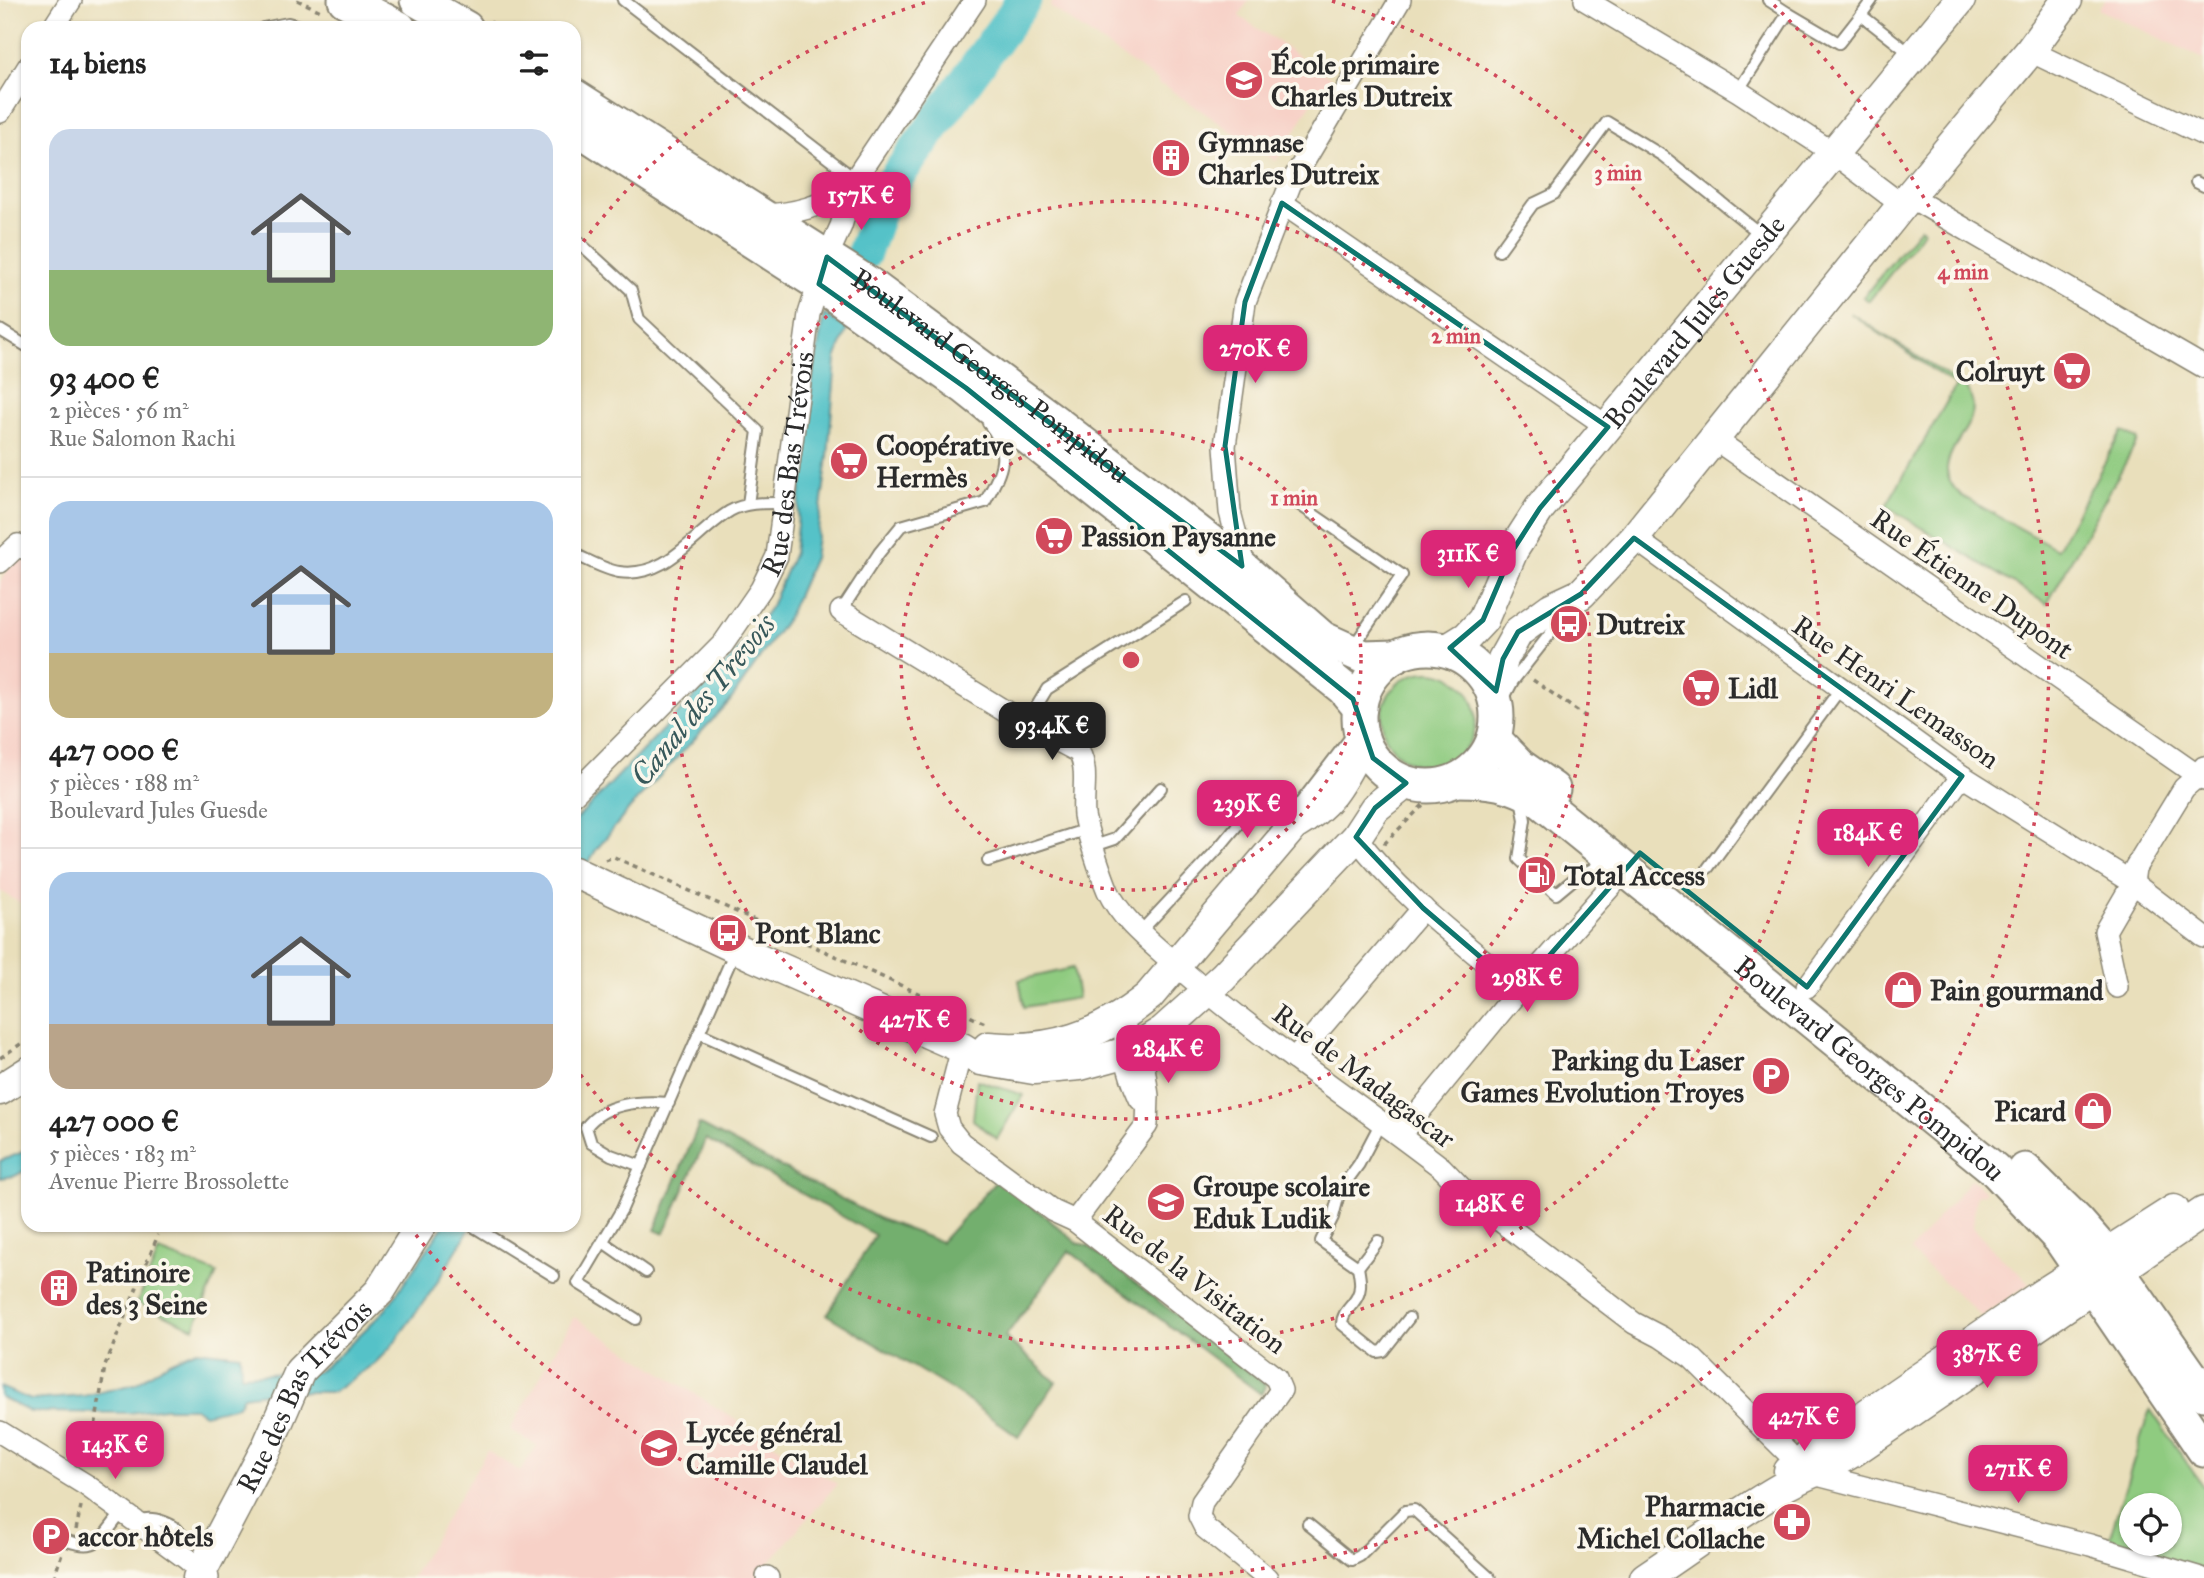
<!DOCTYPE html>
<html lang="fr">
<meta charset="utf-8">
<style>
:root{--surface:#fff;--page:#f6f6f6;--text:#222;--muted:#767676;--line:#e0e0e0;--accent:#db2777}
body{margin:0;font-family:"IM FELL Great Primer",serif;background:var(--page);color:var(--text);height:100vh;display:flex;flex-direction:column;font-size:26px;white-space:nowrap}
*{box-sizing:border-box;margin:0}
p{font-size:23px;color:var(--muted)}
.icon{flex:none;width:38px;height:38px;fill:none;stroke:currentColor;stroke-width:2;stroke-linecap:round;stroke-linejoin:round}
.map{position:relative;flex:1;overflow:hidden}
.panel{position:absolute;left:21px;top:21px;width:560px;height:1211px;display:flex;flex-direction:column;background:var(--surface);border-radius:21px;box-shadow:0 2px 5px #0004}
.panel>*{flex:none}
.fabs{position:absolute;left:2119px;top:1493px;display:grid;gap:14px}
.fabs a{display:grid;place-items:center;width:63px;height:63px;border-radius:50%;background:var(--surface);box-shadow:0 2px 5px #0004;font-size:35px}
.price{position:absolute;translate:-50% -60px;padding:0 16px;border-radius:14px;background:var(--accent);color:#fff;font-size:23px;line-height:46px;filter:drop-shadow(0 2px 4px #0008)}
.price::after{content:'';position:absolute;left:50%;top:42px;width:21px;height:16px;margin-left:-10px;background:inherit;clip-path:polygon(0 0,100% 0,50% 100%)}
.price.active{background:#222;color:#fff}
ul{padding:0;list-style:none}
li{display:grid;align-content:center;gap:14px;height:371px;padding:0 28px}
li+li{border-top:2px solid var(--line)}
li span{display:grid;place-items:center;height:217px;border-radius:21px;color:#555}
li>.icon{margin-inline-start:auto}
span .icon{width:126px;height:126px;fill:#fffc;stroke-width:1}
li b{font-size:30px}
h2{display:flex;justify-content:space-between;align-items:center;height:84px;padding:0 28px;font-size:30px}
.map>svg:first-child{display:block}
</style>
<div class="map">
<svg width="2204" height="1578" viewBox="0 0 2204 1578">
<rect width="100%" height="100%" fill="#fbf7ec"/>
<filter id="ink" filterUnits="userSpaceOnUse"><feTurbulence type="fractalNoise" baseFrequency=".0143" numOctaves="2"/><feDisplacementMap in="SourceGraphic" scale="14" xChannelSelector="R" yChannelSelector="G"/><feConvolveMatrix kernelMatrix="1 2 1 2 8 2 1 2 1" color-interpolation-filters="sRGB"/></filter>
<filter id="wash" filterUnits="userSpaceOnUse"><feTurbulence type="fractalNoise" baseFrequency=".00686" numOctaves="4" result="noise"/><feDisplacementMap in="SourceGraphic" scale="28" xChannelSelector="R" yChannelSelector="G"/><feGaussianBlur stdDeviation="1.57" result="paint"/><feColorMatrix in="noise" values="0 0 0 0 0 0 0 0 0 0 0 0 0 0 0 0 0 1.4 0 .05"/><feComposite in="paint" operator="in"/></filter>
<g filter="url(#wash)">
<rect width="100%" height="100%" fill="#e9dfbb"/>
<g fill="#f7d1c7">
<polygon points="1053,0 1249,0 1239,16 1333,79 1326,88 1318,91 1290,140 1276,161 1274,160 1163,85 1161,86 1158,83 1158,81 1050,7"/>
<polygon points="2106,0 2204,0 2204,59 2098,9"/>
<polygon points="17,556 28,563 28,908 0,891 0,582"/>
<polygon points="1971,1179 1986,1192 1976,1195 1973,1227 1996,1253 2030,1283 1982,1317 1910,1251"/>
<polygon points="574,1317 837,1484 768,1564 761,1576 763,1578 411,1578 487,1451 520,1471 537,1446 510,1430"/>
</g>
<g fill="#8fcb80" stroke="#5d7b56" stroke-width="2" fill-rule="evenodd">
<polygon points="1920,228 1923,231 1920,236 1869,301 1863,297"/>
<path d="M1850,313L1966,388C1996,428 1915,456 1962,496L2057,549L2122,431L2138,440L2047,604L1886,506L1956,386Z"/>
<circle cx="1429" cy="719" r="47"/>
<polygon points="1073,968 1078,998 1024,1007 1019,980"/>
<polygon points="977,1080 1023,1095 997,1139 973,1120"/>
<polygon points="159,1251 217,1273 194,1328 137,1303"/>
<path d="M2150,1409L2204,1488V1571L2108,1542ZM2132,1505H2170V1544H2132Z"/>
</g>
<polygon fill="#73af6e" stroke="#4f6d4c" stroke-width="2" points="699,1124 880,1219 941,1242 999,1178 1076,1242 1088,1246 1266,1385 1261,1394 1069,1251 1005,1337 1056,1382 1018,1437 954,1391 827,1315 875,1235 706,1139 664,1234 655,1230"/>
<g fill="#54c2c8" stroke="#40767a" stroke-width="2">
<polygon points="824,314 847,329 836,359 828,457 814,558 788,617 730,701 630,808 596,850 574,887 574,822 733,656 750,635 771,606 794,553 813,375"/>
<polygon points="28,1150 28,1169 15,1176 0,1178 0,1161"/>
<polygon points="444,1225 472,1225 433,1289 390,1348 375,1363 333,1392 272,1392 243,1396 238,1406 204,1414 195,1408 164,1408 130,1413 30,1412 0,1397 0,1387 31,1400 84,1396 135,1384 168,1363 197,1350 240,1355 241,1375 317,1372 341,1353 386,1309"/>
</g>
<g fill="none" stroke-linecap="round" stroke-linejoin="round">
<polyline stroke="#54c2c8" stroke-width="35" points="864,253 885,193 1024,0"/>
</g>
</g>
<g filter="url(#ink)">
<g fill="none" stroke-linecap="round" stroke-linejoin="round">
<g stroke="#8a8573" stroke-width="14">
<g id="lane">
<polyline points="623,0 855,179"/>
<polyline points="1872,0 1861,15 1912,55"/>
<polyline points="1788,13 1839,43 1861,15"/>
<polyline points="263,28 288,23 306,28"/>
<polyline points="1738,91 1788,13 1768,0"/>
<polyline points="2196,182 2204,186"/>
<polyline points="574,238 631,290 639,319 758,431 748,504"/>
<polyline points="1499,251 1533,204 1554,194 1607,122 1663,156 1763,236"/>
<polyline points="0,330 28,347"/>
<polyline points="1294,501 1402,575 1353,647"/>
<path d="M574,554C588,560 605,570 619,572C667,579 694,533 730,511C746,502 766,503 783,503"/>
<path d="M841,611L879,553L901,526L985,502C1001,472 1013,453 988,423"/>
<polyline points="1497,711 1513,681 1568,611"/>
<polyline points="1026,724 1047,689 1186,601"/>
<polyline points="1521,798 1525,820 1519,859 1556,894 1574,879 1606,862"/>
<polyline points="1293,816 1294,811 1360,725"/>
<polyline points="1094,846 1115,839 1161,788"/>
<polyline points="988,861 1088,829"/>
<polyline points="1708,868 1841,688"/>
<polyline points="1140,932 1216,851 1255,804"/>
<polyline points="699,1033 931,1137"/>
<path d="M641,1166L611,1155L591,1143L586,1127C605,1102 640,1101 669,1103"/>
<polyline points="471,1225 554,1276"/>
<polyline points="1378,1241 1358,1267 1321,1241 1333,1217 1340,1190 1359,1164 1381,1122"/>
<polyline points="603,1242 646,1272"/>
<path d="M1358,1267C1360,1278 1362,1288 1357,1297C1352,1307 1342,1312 1342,1324L1377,1352L1383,1351L1409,1318"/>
<polyline points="636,1319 578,1283 622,1209 735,951"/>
<path d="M138,1521C151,1515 178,1523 183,1538C184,1544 182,1549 181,1556"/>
<polyline points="1308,1524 1352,1560 1360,1556 1405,1511 1414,1510 1490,1578"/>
<path d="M51,1536C95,1550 94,1550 122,1512"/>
</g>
</g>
<g stroke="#8a8573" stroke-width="24">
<g id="street">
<polyline points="1585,0 1738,91 1832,152 1902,205"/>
<polyline points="53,28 71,0"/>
<polyline points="2030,51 2204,135"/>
<polyline points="0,112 28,67"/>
<polyline points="1912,193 1917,201 2204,367"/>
<polyline points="1282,203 1608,427"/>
<path d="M763,215C797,214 819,206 850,190"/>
<polyline points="1713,438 2204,780"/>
<polyline points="1634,538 1962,776 2133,883 2204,937"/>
<polyline points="0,562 18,545 28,550"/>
<polyline points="1245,569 1230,512 1225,446 1245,302 1290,185 1400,0"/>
<path d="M841,611L1026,724L1079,752C1089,770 1082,794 1084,815C1086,829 1102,877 1108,891C1122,921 1152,943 1176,965C1260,1039 1354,1100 1442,1168L1468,1195L1490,1213L1634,1323L1661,1337L1692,1358L1787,1452L1805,1473"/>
<path id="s1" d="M574,794L723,644L761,589L777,556L809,314L827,257L841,226L855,179L975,0"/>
<path d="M1356,837C1400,896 1463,942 1519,990"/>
<polyline points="1807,987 1962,776"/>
<polyline points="2117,987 2105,931 2133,883 2135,868 2184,788 2198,776 2204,767"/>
<path d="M1125,1015C1124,1052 1125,1066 1140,1099"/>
<polyline points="962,1048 945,1114 949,1128 961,1143 1053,1211 1075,1221 1276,1378 1281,1390 1202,1502 1199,1516 1205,1528 1267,1578"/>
<polyline points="1294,1059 1423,908"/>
<polyline points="1400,1135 1519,990 1626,869"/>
<polyline points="1075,1221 1147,1125 1148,1096 1141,1045"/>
<polyline points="0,1432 86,1485 187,1559 208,1578"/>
<polyline points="1804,1474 1821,1476 2090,1545 2201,1578"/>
<polyline points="767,1577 768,1578"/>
</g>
</g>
<g stroke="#8a8573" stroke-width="33">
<g id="secondary">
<path id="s2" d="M1446,650L1467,637L1483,620L1513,550L1540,508L1960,0"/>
<polyline points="1494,697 1503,659 1518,632 1551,608 1581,594 1634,538 1912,193 2030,51 2067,0"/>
<polyline points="574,872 755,957 962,1048 981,1060 1034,1069 1080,1065 1124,1053 1141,1045 1163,1031 1223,977 1356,837 1375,808 1406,783"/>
<path d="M988,1047C1051,1053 1100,1036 1149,996L1293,826C1334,802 1342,779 1363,740"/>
<polyline points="0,1090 28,1072"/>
<polyline points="1789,1471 1826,1442 2041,1295 2174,1210"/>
<path id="s3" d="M198,1578L267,1447L300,1371L380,1291L421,1225"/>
<path d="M1645,1578C1690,1548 1734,1515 1781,1488C1805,1474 1831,1466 1854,1451L2204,1212"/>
</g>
</g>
<g stroke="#8a8573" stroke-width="37">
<g id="primary">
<polyline points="345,0 399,28"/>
<polyline points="417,0 466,28"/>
<path id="s4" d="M574,96L869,284L1062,427L1226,554L1322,638L1364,657L1396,656"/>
<polyline points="574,126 819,284 966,388 1328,676 1343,688 1360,708"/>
<circle cx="1428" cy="717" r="69"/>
<polyline points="1494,739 1520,766 1553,789"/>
<path id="s5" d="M1458,780C1491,780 1509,783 1538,799L1994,1169L2060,1239L2204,1450"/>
<polyline points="2025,1170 2078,1222 2106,1254 2204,1394"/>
</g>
</g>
<g stroke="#8a8573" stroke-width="3.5" stroke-dasharray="5 5" stroke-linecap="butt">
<polyline points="297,0 323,12"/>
<polyline points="490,22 500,28"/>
<polyline points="1533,680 1589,719"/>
<polyline points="1384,844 1435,793"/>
<polyline points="605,860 614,857 985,1023"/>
<polyline points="0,1058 28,1039"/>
<polyline points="89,1464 105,1366 158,1235"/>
<polyline points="76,1530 81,1506"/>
<polyline points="54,1578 62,1553"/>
</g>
<use href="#lane" stroke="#fff" stroke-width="10"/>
<use href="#street" stroke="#fff" stroke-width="21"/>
<use href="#secondary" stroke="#fff" stroke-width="30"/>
<use href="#primary" stroke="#fff" stroke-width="33"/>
</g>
</g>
<path fill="none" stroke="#0f766e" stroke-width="5" stroke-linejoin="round" d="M1282,203L1608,427L1540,508L1513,550L1483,620L1450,648L1496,691L1503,659L1518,632L1581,594L1634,538L1962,776L1807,987L1640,853L1519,990L1423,908L1356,837L1375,808L1406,783L1373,758L1353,699L966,388L819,284L827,257L1242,566L1225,446L1245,302Z"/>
<g fill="none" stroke="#d1495b" stroke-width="3.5" stroke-dasharray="3.5 7">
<circle cx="1131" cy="660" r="230"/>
<circle cx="1131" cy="660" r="459"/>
<path d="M577 250A689 689 0 0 1 930 1M1332 1A689 689 0 1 1 577 1070"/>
<path d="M1123 1578A918 918 0 0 1 408 1225M1774 5A918 918 0 0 1 1139 1578"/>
</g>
<defs>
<g id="school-disc" transform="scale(2.0125)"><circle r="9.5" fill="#d1495b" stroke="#fbf7ec"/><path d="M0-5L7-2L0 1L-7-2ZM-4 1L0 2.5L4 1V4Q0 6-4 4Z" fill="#fff"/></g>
<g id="building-disc" transform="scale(2.0125)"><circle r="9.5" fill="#d1495b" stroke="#fbf7ec"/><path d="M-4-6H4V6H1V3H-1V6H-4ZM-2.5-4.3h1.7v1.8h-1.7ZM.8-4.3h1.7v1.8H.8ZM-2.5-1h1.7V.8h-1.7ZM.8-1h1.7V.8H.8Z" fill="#fff"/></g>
<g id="supermarket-disc" transform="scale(2.0125)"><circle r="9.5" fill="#d1495b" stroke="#fbf7ec"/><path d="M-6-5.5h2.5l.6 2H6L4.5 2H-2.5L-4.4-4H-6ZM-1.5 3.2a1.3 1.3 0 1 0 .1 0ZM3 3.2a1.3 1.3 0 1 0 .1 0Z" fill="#fff"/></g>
<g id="bus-disc" transform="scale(2.0125)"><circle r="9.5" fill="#d1495b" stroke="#fbf7ec"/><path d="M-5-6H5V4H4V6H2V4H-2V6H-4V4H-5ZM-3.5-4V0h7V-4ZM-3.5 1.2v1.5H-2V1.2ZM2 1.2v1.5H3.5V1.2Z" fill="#fff"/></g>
<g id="fuel-disc" transform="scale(2.0125)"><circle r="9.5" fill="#d1495b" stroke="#fbf7ec"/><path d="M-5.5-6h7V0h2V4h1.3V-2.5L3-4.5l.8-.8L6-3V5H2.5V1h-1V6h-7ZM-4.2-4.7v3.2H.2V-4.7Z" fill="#fff"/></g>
<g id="shop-disc" transform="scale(2.0125)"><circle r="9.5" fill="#d1495b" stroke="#fbf7ec"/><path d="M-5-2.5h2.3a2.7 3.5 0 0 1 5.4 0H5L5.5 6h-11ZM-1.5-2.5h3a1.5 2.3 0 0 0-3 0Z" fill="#fff"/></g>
<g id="parking-disc" transform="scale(2.0125)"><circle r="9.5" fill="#d1495b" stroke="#fbf7ec"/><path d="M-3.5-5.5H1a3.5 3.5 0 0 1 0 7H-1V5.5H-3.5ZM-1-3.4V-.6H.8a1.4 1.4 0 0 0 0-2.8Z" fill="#fff"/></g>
<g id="pharmacy-disc" transform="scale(2.0125)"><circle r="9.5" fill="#d1495b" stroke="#fbf7ec"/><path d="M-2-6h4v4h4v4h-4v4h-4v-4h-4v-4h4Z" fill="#fff"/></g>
</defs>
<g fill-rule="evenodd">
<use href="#school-disc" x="1244" y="80"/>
<use href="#building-disc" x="1171" y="158"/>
<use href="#supermarket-disc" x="2072" y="371"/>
<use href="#supermarket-disc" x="849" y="461"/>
<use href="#supermarket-disc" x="1054" y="536"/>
<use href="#bus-disc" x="1569" y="624"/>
<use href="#supermarket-disc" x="1701" y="688"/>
<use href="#fuel-disc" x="1537" y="875"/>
<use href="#bus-disc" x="728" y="933"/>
<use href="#shop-disc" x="1903" y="990"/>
<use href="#parking-disc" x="1771" y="1076"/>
<use href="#shop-disc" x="2093" y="1111"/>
<use href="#school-disc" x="1166" y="1202"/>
<use href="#building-disc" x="59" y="1288"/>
<use href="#school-disc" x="659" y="1448"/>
<use href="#pharmacy-disc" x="1792" y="1522"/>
<use href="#parking-disc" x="51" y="1536"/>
</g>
<g text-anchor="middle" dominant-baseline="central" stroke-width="7" stroke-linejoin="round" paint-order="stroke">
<g font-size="28" font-weight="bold" fill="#2b2b2b" stroke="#fbf7ec" text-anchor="start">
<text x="1271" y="64">École primaire<tspan x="1271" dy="32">Charles Dutreix</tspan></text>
<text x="1198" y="142">Gymnase<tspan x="1198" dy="32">Charles Dutreix</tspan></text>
<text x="2045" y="371" text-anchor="end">Colruyt</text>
<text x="876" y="445">Coopérative<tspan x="876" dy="32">Hermès</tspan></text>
<text x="1081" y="536">Passion Paysanne</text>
<text x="1596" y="624">Dutreix</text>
<text x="1728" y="688">Lidl</text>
<text x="1564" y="875">Total Access</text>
<text x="755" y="933">Pont Blanc</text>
<text x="1930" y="990">Pain gourmand</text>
<text x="1744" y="1060" text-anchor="end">Parking du Laser<tspan x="1744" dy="32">Games Evolution Troyes</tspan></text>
<text x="2066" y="1111" text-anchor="end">Picard</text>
<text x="1193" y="1186">Groupe scolaire<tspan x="1193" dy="32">Eduk Ludik</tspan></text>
<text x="86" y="1272">Patinoire<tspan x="86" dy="32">des 3 Seine</tspan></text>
<text x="686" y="1432">Lycée général<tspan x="686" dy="32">Camille Claudel</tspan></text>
<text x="1765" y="1506" text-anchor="end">Pharmacie<tspan x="1765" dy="32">Michel Collache</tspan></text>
<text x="78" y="1536">accor hôtels</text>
</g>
<g font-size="28" fill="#2b2b2b" stroke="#fbf7ec">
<text stroke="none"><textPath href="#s2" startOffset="416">Boulevard Jules Guesde</textPath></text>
<text stroke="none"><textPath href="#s4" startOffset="502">Boulevard Georges Pompidou</textPath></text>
<text stroke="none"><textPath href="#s1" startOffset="408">Rue des Bas Trévois</textPath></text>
<text transform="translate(1972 584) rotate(35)">Rue Étienne Dupont</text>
<text transform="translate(1896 692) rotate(35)">Rue Henri Lemasson</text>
<text stroke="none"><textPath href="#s5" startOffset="511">Boulevard Georges Pompidou</textPath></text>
<text transform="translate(1364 1076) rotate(37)">Rue de Madagascar</text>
<text transform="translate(1195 1279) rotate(38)">Rue de la Visitation</text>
<text stroke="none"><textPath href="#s3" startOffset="212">Rue des Bas Trévois</textPath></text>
</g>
<g font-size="30" font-style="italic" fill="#37585a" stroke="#fbf7ec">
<text transform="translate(703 700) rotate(-51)">Canal des Trevois</text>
</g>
</g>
<circle cx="1131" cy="660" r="10" fill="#d1495b" stroke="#fbf7ec" stroke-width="3.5"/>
<g font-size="21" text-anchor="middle" font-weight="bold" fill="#d1495b" stroke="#fbf7ec" stroke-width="7" stroke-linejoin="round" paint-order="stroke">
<text x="1618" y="180">3 min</text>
<text x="1963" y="279">4 min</text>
<text x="1456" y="343">2 min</text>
<text x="1294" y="505">1 min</text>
</g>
</svg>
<div class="fabs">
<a><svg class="icon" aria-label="locate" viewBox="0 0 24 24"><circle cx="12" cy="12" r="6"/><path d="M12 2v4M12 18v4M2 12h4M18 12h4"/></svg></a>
</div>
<b class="price" style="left:861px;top:232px">157K €</b>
<b class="price" style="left:1255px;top:385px">270K €</b>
<b class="price" style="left:1468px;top:590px">311K €</b>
<b class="price active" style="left:1052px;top:762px">93.4K €</b>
<b class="price" style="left:1247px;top:840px">239K €</b>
<b class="price" style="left:1868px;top:869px">184K €</b>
<b class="price" style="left:1527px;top:1014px">298K €</b>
<b class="price" style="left:915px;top:1056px">427K €</b>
<b class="price" style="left:1168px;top:1085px">284K €</b>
<b class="price" style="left:1490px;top:1240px">148K €</b>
<b class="price" style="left:1987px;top:1390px">387K €</b>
<b class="price" style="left:1804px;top:1453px">427K €</b>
<b class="price" style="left:115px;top:1481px">143K €</b>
<b class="price" style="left:2018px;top:1505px">271K €</b>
<section class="panel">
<h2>14 biens<svg class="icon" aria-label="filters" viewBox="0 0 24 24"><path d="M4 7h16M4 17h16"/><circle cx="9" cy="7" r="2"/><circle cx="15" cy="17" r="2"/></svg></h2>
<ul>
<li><span style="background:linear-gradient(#c9d6e8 65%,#8fb573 0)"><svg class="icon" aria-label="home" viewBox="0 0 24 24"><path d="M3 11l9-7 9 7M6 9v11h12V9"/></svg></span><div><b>93 400 €</b><p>2 pièces · 56 m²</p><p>Rue Salomon Rachi</p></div></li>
<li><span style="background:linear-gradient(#a9c7e8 70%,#c2b280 0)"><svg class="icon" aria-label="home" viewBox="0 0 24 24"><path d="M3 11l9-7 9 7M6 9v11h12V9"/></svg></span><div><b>427 000 €</b><p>5 pièces · 188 m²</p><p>Boulevard Jules Guesde</p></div></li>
<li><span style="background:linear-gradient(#a9c7e8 70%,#b9a48a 0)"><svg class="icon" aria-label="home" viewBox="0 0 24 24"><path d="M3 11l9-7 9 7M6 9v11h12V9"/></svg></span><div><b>427 000 €</b><p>5 pièces · 183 m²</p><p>Avenue Pierre Brossolette</p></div></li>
</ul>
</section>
</div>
